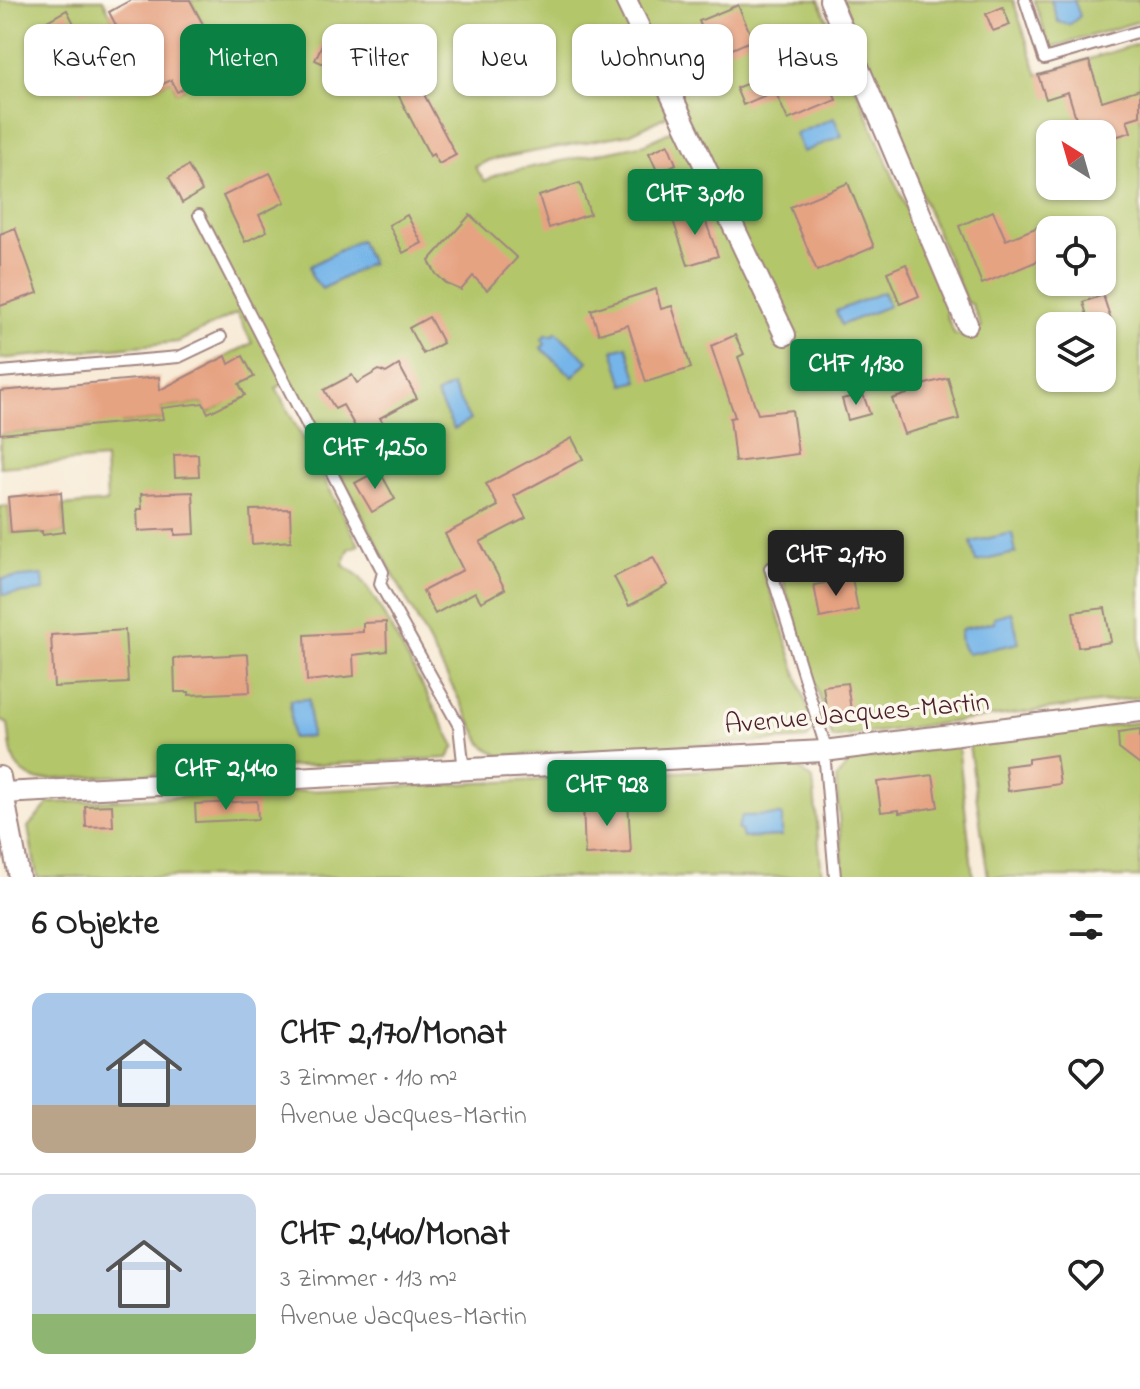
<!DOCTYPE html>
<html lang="de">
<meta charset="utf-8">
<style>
:root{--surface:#fff;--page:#f2f2f2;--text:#222;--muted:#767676;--line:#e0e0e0;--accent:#0b8043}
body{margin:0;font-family:"Indie Flower",sans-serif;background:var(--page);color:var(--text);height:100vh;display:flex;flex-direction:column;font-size:30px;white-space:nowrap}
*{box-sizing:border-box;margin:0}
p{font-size:26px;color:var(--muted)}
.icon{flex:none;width:44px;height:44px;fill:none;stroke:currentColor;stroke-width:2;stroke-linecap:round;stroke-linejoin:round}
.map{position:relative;height:877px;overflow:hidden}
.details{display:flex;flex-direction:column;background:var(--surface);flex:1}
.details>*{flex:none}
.guide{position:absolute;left:24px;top:24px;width:1092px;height:72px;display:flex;gap:16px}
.needle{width:52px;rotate:323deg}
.tools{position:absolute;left:1036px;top:120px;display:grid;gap:16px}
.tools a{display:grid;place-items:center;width:80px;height:80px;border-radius:16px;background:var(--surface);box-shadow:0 2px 6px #0004;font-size:40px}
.price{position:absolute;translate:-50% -68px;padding:0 18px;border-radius:8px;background:var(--accent);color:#fff;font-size:26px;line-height:52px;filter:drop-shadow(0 2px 4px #0008)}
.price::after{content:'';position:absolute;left:50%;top:48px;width:24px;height:18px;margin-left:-12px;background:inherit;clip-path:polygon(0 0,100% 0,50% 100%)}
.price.current{background:#222;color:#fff}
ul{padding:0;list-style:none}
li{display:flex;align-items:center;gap:24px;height:200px;padding:0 32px}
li+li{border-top:2px solid var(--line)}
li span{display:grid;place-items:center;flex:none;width:224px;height:160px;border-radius:16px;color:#555}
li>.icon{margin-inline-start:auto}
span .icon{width:96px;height:96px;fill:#fffc;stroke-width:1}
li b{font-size:34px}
h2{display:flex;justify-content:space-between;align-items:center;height:96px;padding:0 32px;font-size:34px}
.pill{padding:0 28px;border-radius:16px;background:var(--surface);box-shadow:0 2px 6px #0004;font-size:28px;line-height:72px}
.pill.current{background:var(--accent);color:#fff}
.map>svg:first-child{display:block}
</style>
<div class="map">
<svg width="1140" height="877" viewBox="0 0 1140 877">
<rect width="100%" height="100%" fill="#fbf7ec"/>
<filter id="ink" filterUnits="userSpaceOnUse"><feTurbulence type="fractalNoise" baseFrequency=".0125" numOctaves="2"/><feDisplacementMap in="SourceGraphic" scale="16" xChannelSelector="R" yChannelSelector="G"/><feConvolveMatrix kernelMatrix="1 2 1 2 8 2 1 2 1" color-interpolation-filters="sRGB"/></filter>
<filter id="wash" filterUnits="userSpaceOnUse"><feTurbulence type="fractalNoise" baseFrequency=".006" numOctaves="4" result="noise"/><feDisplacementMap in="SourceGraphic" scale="32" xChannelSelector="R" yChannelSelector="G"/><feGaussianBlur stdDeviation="1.8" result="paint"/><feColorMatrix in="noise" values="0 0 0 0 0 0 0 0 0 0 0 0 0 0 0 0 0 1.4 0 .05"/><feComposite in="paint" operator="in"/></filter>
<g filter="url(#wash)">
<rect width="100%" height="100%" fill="#f8ebd7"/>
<g fill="#b3c66a" stroke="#7e724a" stroke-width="2" fill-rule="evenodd">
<path d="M0,0H103L135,61L140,59L155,87L171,80L177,92L213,73L207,60L219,54L190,0H620L668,100L667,116L629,134L489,160L475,167L485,181L498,174L645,144L680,127L633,0H819L949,310L946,315L955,335L981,327L972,304L966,302L840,0H1013L1038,75L1140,43V697L832,738L779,567L763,568L814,728L807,739L500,756L483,745L291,380L276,388L359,545L349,549L343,565L359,576L375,599L455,746L448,758L37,780C8,768 12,752 8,724L0,720V507L8,506L11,533L42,531L43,535L64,532L62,506L107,502L105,459L0,467V434L90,426L120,411L122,423L162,419L161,408L203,403L209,413L226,403L207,366L252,343L237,313L178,342L0,359ZM1050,134H1102V186H1050ZM1050,230H1102V282H1050ZM1050,326H1102V378H1050Z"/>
<polygon points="1034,0 1140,0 1140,21 1050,48"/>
<polygon points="1140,722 1140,877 988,877 969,745"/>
<polygon points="958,745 973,877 844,877 836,779 850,761"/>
<polygon points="795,765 813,780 822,877 37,877 28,827 49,803 522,781"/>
</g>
<g fill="#75b5e9" stroke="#606a8a" stroke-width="2">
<polygon points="1051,0 1074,0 1080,16 1069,25 1058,22"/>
<polygon points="834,118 842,136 803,152 795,134"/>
<polygon points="359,240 371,263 322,289 312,277 310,266"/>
<polygon points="883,292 889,306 841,325 836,311"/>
<polygon points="556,332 588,361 573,377 541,348 545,344 542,339 547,334 552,336"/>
<polygon points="627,346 638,381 624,385 613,350"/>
<polygon points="452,386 470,420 454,429 436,395"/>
<polygon points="1012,533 1016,553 976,562 971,542"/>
<polygon points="43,575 44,591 3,595 2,579"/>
<path d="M1012,612L1019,643L968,654C961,649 958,636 962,629L994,622V617Z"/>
<polygon points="309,699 311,737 292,738 290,700"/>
<polygon points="782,815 782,836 743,838 741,831 737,829 742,816"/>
</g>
<g id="blocks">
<g fill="#e6a382">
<polygon points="131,0 190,0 219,54 207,60 214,72 177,92 171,80 155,88 140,59 135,62 109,12"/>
<polygon points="738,5 753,40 714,57 699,21"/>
<polygon points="1003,7 1010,25 993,31 986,14"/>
<polygon points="67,10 104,82 82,93 56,42 51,45 40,25"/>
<polygon points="328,31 368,50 354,78 315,60"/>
<polygon points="1089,61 1102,101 1140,89 1140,116 1127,120 1131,132 1102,141 1102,134 1081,134 1068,92 1046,99 1038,75"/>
<polygon points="409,66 456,155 439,164 433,154 430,156 389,77"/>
<polygon points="770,74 776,87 807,74 809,80 813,78 831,86 836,100 788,120 775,91 743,105 736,88"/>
<polygon points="668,144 676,164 658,173 649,153"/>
<polygon points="188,166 202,191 182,203 169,177"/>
<polygon points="270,173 285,202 259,215 267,231 245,242 223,196"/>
<polygon points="580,183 590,214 549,228 539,196"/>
<polygon points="848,183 874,247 817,271 790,207"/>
<polygon points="691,209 694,215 702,211 718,256 688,265 672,217"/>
<polygon points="993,211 1006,240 1050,222 1050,256 982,284 959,226"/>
<polygon points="407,215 422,243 403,253 389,225"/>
<polygon points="470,215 517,258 487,290 473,276 461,290 447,284 436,274 429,261"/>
<polygon points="15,228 38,293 0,306 0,234"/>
<polygon points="906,264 919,296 900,304 887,272"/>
<polygon points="656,289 661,309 672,306 691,368 646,382 628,325 599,334 591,310"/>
<polygon points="1103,295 1113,326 1090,326 1083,302"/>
<polygon points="429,317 443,343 423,354 409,328"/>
<polygon points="735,335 744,354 738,357 758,414 792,410 798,454 735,462 730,418 735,417 711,346"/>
<polygon points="226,356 229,364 243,356 254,377 239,384 245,395 208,413 203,403 161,408 163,419 0,434 0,391 159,377 160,390"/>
<polygon points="399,365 417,398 380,418 391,436 367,448 343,405 335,409 324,390 352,375 357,383 379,370 386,373"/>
<polygon points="948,378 959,419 904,434 892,399 907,394 907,389"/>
<polygon points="863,394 870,414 848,420 842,399"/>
<polygon points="572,438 583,459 514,496 526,518 480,542 505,589 481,602 475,592 435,614 423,591 463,570 445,534 498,506 486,484"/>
<polygon points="198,454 199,476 175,477 174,455"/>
<polygon points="379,470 395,499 372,512 355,483"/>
<polygon points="61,492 64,532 42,535 42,531 11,533 8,497"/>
<polygon points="193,492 195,534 175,535 175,529 138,531 137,509 142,509 141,494"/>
<polygon points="290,509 291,541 252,544 250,510"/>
<polygon points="653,557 668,585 629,606 614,577"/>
<polygon points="852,578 858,610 820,618 814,585"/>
<polygon points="1105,608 1111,642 1078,647 1073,612"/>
<polygon points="386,622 387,651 353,655 354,676 307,681 305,635 363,632 363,623"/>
<polygon points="125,630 128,683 54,687 51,635"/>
<polygon points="248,654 250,692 189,695 189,692 175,692 174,658"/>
<polygon points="847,683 851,710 827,714 823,686"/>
<polygon points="1140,730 1140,765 1119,749 1118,733"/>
<polygon points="1056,755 1060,784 1008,791 1005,766 1028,763 1028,759"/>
<polygon points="933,775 938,807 899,813 899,810 881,812 877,782"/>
<polygon points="257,801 258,819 196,822 195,804"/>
<polygon points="628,801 631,853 585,855 583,803"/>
<polygon points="112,805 113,826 86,827 85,806"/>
</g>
</g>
</g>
<g filter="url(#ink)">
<use href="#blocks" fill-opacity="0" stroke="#a18581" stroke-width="2"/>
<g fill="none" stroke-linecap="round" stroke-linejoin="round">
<g stroke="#a18581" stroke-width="14">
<g id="lane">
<polyline points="1025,0 1044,59 1140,31"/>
<polyline points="199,215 383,572 380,584 459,726 464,771"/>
<polyline points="0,372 179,357 221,337"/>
<polyline points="770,568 827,751"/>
<polyline points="824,751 835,877"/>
</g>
</g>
<g stroke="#a18581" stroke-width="24">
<g id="street">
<polyline points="626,0 785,335"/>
<polyline points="830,0 967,324"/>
<polyline points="0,777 19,877"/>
<polyline points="3,793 824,751 1140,711"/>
</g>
</g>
<use href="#lane" stroke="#fff" stroke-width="10"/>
<use href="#street" stroke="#fff" stroke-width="20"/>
</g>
</g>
<g text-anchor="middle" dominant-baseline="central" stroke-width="7" stroke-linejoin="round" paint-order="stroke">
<g font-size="28" fill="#4a1f2b" stroke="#fbf7ec">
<text transform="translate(857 715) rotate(-5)">Avenue Jacques-Martin</text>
</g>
</g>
</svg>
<div class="tools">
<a><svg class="needle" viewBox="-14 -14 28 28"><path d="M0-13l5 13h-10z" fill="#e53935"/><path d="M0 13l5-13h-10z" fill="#767676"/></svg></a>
<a><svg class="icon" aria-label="locate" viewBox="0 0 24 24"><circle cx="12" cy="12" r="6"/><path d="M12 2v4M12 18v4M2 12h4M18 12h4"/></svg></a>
<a><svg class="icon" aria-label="layers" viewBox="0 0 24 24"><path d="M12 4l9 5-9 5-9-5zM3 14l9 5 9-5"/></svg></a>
</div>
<b class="price" style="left:695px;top:237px">CHF 3,010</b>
<b class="price" style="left:856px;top:407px">CHF 1,130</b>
<b class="price" style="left:375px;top:491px">CHF 1,250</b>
<b class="price current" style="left:836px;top:598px">CHF 2,170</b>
<b class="price" style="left:226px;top:812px">CHF 2,440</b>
<b class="price" style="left:607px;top:828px">CHF 928</b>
<div class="guide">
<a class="pill">Kaufen</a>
<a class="pill current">Mieten</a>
<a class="pill">Filter</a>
<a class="pill">Neu</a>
<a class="pill">Wohnung</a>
<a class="pill">Haus</a>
</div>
</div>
<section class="details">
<h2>6 Objekte<svg class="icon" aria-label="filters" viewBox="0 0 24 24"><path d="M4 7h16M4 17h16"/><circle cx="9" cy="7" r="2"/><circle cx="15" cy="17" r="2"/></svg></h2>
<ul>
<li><span style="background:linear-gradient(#a9c7e8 70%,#b9a48a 0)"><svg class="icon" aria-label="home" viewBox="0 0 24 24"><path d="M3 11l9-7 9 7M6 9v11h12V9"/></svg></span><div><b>CHF 2,170/Monat</b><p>3 Zimmer · 110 m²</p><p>Avenue Jacques-Martin</p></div><svg class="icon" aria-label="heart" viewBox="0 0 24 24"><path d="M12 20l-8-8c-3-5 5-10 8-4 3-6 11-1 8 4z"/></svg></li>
<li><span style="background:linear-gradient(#c9d6e8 75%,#8fb573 0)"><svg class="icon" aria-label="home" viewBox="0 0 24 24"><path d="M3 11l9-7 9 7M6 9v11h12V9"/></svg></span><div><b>CHF 2,440/Monat</b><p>3 Zimmer · 113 m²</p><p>Avenue Jacques-Martin</p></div><svg class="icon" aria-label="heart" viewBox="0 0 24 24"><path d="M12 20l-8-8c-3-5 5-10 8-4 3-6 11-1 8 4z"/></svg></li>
</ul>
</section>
